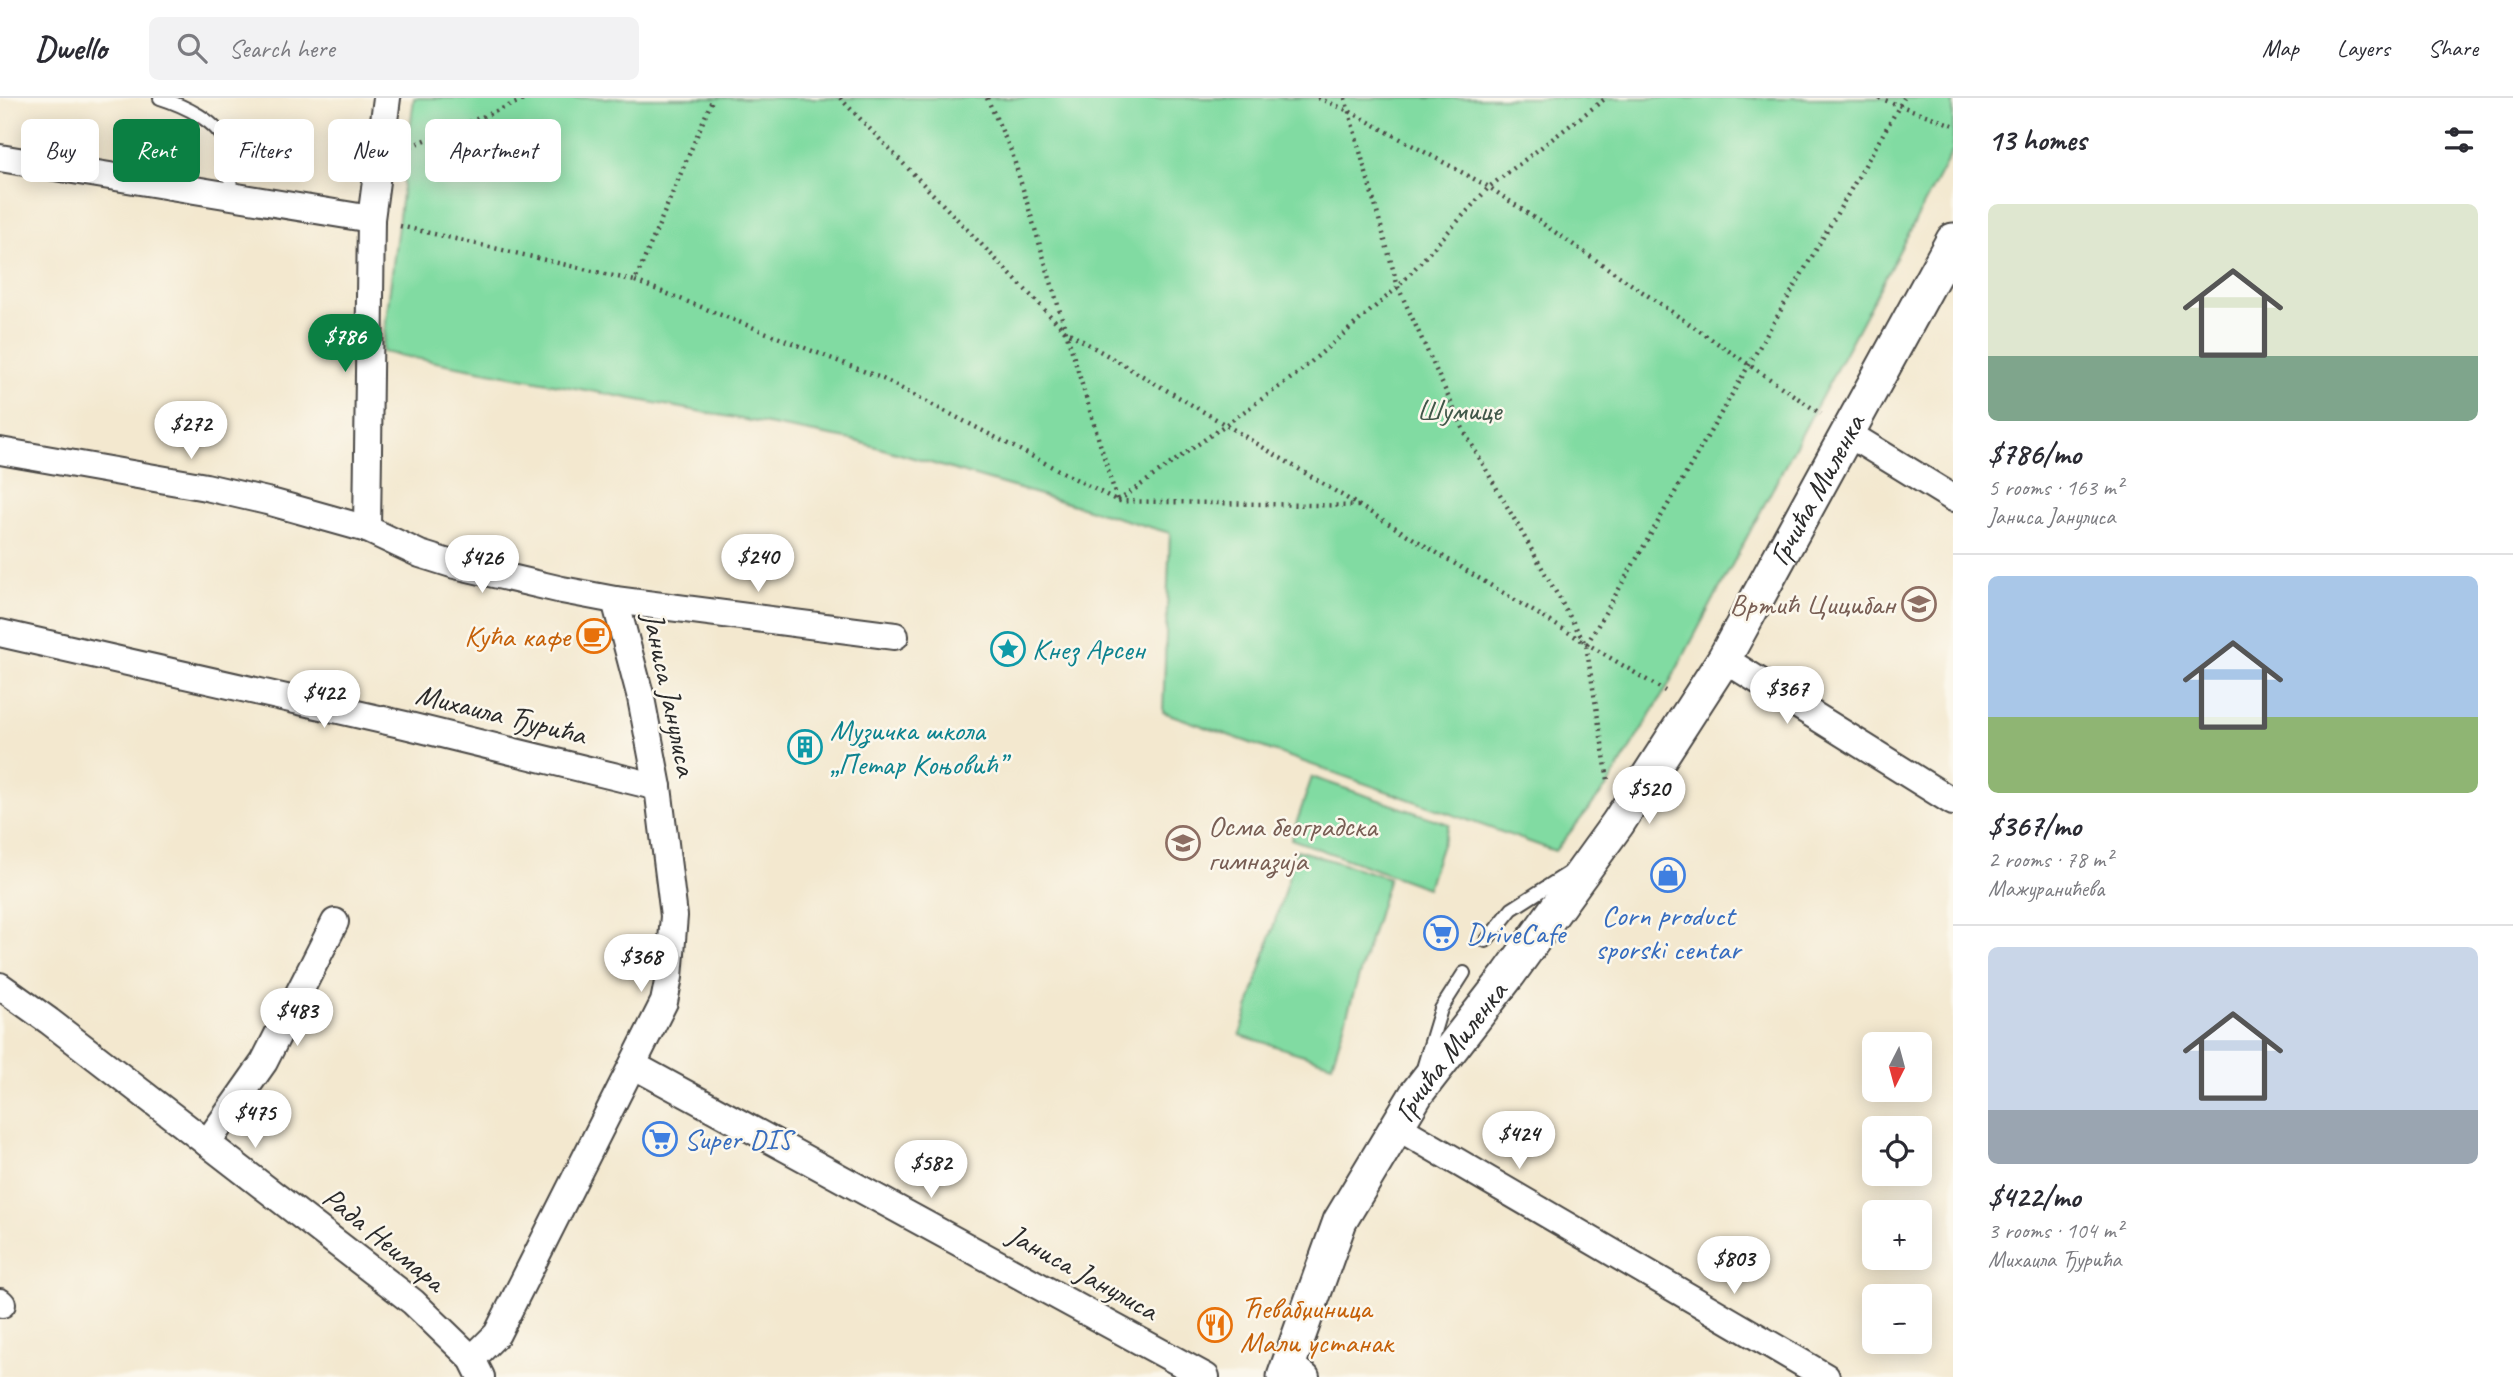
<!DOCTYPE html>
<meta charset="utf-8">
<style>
:root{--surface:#fff;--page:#f2f2f3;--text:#2b2b33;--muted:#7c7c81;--line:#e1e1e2;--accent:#0b8043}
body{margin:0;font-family:Caveat,sans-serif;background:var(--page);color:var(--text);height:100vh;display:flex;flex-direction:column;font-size:26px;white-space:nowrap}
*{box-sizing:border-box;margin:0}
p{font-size:23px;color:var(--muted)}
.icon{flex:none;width:38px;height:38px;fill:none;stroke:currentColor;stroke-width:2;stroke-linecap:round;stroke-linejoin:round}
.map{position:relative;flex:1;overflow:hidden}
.details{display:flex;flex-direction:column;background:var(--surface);width:560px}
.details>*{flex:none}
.guide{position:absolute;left:21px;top:21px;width:665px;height:63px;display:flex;gap:14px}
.needle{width:46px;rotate:186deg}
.buttons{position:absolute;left:1862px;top:934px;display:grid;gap:14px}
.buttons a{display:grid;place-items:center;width:70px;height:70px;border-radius:10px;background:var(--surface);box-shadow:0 4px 18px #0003;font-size:35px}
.price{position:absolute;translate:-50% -60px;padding:0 16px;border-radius:24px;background:#fff;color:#222;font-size:23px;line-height:46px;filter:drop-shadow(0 2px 4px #0008)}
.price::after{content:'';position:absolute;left:50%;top:42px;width:21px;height:16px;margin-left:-10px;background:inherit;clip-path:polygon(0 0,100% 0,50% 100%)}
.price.active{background:var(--accent);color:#fff}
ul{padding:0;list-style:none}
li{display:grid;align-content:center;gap:14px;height:371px;padding:0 35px}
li+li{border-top:2px solid var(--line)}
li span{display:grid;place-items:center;height:217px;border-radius:10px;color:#555}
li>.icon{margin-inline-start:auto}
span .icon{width:126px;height:126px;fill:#fffc;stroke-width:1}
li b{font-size:30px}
h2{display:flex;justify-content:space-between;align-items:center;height:84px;padding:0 35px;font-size:30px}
.chip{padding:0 24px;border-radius:10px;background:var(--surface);box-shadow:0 4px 18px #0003;font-size:24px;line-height:63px}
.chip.active{background:var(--accent);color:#fff}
header{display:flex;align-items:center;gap:42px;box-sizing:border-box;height:98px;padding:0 35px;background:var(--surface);border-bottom:2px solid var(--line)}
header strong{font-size:33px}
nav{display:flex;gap:38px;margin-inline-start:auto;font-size:24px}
.search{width:490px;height:63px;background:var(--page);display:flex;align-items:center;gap:18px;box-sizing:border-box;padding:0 24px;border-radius:10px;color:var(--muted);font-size:26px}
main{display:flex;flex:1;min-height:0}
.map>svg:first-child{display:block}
</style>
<header>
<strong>Dwello</strong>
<div class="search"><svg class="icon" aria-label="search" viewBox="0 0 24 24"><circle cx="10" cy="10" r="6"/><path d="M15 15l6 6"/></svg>Search here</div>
<nav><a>Map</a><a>Layers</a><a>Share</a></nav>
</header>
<main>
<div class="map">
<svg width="1953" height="1279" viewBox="0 0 1953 1279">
<rect width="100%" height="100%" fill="#fbf7ec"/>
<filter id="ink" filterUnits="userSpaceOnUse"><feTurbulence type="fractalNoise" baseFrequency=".0143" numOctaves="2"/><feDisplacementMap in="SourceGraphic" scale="14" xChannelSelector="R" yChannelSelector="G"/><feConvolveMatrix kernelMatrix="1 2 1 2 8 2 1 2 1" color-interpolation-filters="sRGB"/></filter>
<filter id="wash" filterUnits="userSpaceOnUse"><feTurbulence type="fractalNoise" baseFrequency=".00686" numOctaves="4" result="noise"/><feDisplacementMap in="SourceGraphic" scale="28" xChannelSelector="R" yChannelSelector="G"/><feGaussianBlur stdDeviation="1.57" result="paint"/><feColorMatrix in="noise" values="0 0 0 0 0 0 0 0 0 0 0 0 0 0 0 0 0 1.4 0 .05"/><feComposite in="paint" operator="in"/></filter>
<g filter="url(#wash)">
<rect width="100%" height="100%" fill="#f3e8cf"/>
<g fill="#81dba2" stroke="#568366" stroke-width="2">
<polygon points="414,0 1953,0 1953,52 1665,593 1608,687 1555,753 1163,614 1170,435 852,342 382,254"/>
<polygon points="1312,679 1449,726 1427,790 1291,741"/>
<polygon points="1297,752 1389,780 1332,966 1240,937"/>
</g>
</g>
<g filter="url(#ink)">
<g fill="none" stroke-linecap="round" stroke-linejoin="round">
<g stroke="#494744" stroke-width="16">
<g id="service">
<path d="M160,0C182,7 219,23 226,47C231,62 230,81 231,97"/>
<polyline points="1486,843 1512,811 1570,774"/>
<polyline points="1424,967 1441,911 1464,875"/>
</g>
</g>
<g stroke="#494744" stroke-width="30">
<g id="minor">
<polyline points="0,60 371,121"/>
<polyline points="1847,335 1953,400"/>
<polyline points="0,353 206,389 267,403 367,431 420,456 455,467 562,492 615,502 895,538"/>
<polyline points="367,431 371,121 387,0"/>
<polyline points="0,535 405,627 658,689"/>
<polyline points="1724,561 1953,704"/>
<polyline points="0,888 49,923 413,1204 472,1261 481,1279"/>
<polyline points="633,967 1206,1279"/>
<polyline points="1396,1028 1826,1279"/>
<polyline points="207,1045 264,964 335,824"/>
<polyline points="0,1204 2,1206"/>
<polyline points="472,1261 497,1236 664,904 669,879 674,818 658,689 641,600 615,502"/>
<polyline points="1289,1266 1306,1279"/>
</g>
</g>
<g stroke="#494744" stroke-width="37">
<g id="tertiary">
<path id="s1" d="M1284,1279L1340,1123L1417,995L1509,876L1618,725L1724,561L1953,142"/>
</g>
</g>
<g stroke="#494744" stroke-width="4.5" stroke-dasharray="2 5" stroke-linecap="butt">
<polyline points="840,0 1064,232 1226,327 1665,593"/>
<polyline points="987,0 1012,55 1117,402"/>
<polyline points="1318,0 1349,13 1489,89 1821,316"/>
<polyline points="1345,0 1398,189 1464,333 1586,547 1608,682"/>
<polyline points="1879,0 1953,27"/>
<polyline points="411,48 528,0"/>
<polyline points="400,128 635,183 713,0"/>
<polyline points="635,183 881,280 1118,403 1359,408"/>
<polyline points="1118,403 1297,276 1398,189 1489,89 1606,0"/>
<polyline points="1587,546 1904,0"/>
</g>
<use href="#service" stroke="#fff" stroke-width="12"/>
<use href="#minor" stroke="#fff" stroke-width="26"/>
<use href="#tertiary" stroke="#fff" stroke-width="33"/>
</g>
</g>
<defs>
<g id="school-ring" transform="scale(1.75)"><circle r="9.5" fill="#fbf7ec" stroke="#8d6e63" stroke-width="1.5"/><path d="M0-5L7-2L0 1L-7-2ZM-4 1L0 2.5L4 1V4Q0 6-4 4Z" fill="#8d6e63"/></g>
<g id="cafe-ring" transform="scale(1.75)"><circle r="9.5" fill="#fbf7ec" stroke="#e8710a" stroke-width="1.5"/><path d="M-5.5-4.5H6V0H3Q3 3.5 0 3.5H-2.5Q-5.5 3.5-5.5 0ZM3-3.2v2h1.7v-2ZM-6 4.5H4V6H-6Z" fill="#e8710a"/></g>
<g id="sight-ring" transform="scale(1.75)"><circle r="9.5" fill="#fbf7ec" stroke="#0f9aa8" stroke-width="1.5"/><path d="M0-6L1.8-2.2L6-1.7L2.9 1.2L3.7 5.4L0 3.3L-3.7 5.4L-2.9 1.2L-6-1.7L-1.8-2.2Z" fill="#0f9aa8"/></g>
<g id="building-ring" transform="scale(1.75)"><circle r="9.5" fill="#fbf7ec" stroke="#0f9aa8" stroke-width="1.5"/><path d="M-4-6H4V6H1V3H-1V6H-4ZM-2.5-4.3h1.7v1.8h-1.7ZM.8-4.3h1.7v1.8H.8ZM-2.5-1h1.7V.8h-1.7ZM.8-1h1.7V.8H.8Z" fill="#0f9aa8"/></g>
<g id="shop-ring" transform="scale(1.75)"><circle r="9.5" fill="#fbf7ec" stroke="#3f7fe0" stroke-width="1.5"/><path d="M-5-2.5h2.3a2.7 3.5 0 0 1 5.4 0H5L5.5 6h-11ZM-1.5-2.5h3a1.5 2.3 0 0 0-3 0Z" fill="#3f7fe0"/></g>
<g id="supermarket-ring" transform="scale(1.75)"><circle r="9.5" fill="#fbf7ec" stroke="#3f7fe0" stroke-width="1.5"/><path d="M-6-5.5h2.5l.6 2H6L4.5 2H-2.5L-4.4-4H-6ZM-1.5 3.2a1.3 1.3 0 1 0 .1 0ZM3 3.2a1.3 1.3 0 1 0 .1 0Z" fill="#3f7fe0"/></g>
<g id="restaurant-ring" transform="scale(1.75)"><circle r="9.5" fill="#fbf7ec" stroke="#e8710a" stroke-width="1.5"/><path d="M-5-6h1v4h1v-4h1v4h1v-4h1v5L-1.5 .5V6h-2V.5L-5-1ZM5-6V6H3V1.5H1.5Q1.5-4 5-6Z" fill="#e8710a"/></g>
</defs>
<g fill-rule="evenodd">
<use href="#school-ring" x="1919" y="506"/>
<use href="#cafe-ring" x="594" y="538"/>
<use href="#sight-ring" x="1008" y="551"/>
<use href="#building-ring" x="805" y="649"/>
<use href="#school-ring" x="1183" y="745"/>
<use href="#shop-ring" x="1668" y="777"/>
<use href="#supermarket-ring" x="1441" y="835"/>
<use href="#supermarket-ring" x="660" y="1041"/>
<use href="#restaurant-ring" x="1215" y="1227"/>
</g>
<g text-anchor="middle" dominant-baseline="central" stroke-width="5" stroke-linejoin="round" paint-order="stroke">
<g font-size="30" fill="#405749" stroke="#fbf7ec">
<text x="1459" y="312">Шумице</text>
</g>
<g font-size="30" fill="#2b2b2b" stroke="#fbf7ec">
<text stroke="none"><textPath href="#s1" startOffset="1040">Грчића Миленка</textPath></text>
<text transform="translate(670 596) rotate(78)">Јаниса Јанулиса</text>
<text transform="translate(501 616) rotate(14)">Михаила Ђурића</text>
<text stroke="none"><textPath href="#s1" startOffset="368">Грчића Миленка</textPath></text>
<text transform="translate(384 1141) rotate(39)">Рада Неимара</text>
<text transform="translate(1083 1174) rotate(29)">Јаниса Јанулиса</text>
</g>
<g font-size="30" fill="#785e54" stroke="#fbf7ec" text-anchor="end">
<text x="1895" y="506">Вртић Цицибан</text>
<text x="1208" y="728" text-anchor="start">Осма београдска<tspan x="1208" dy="34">гимназија</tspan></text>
</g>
<g font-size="30" fill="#c56008" stroke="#fbf7ec" text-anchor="end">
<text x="570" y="538">Кућа кафе</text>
<text x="1240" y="1210" text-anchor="start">Ћевабџиница<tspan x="1240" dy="34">Мали устанак</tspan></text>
</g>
<g font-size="30" fill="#0d838f" stroke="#fbf7ec" text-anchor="start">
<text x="1032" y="551">Кнез Арсен</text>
<text x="830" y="632">Музичка школа<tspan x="830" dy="34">„Петар Коњовић”</tspan></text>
</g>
<g font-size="30" fill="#366cbe" stroke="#fbf7ec" text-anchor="start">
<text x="1668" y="817" text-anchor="middle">Corn product<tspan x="1668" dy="34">sporski centar</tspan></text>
<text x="1466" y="835">DriveCafe</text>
<text x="684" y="1041">Super DIS</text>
</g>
</g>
</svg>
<div class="buttons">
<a><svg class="needle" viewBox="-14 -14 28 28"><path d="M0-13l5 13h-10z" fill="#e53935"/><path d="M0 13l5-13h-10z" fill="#7c7c81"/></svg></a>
<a><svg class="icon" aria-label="locate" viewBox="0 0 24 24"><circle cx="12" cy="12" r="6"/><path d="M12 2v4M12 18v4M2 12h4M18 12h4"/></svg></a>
<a>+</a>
<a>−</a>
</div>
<b class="price active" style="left:345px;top:276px">$786</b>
<b class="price" style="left:191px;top:363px">$272</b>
<b class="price" style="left:758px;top:496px">$240</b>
<b class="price" style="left:482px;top:497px">$426</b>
<b class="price" style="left:1787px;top:628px">$367</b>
<b class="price" style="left:324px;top:632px">$422</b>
<b class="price" style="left:1649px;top:728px">$520</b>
<b class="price" style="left:641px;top:896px">$368</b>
<b class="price" style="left:297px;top:950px">$483</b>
<b class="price" style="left:255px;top:1052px">$475</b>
<b class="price" style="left:1519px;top:1073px">$424</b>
<b class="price" style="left:931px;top:1102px">$582</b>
<b class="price" style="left:1734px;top:1198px">$803</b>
<div class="guide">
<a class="chip">Buy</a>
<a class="chip active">Rent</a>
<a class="chip">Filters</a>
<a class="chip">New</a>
<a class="chip">Apartment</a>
</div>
</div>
<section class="details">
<h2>13 homes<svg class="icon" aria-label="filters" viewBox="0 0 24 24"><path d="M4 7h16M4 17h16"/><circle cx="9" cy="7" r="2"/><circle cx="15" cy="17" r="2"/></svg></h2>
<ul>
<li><span style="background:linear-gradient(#dfe7d0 70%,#7fa58c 0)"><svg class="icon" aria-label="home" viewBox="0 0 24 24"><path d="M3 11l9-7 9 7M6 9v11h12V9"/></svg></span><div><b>$786/mo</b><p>5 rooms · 163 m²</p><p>Јаниса Јанулиса</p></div></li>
<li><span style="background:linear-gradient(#a9c7e8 65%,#8fb573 0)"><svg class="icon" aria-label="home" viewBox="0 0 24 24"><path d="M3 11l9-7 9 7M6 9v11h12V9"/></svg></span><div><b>$367/mo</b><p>2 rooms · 78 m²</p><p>Мажуранићева</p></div></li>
<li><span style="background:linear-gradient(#c9d6e8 75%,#9aa5b1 0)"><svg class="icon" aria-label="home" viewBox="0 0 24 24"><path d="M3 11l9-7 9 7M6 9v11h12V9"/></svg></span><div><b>$422/mo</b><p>3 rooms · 104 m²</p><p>Михаила Ђурића</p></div></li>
</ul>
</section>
</main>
